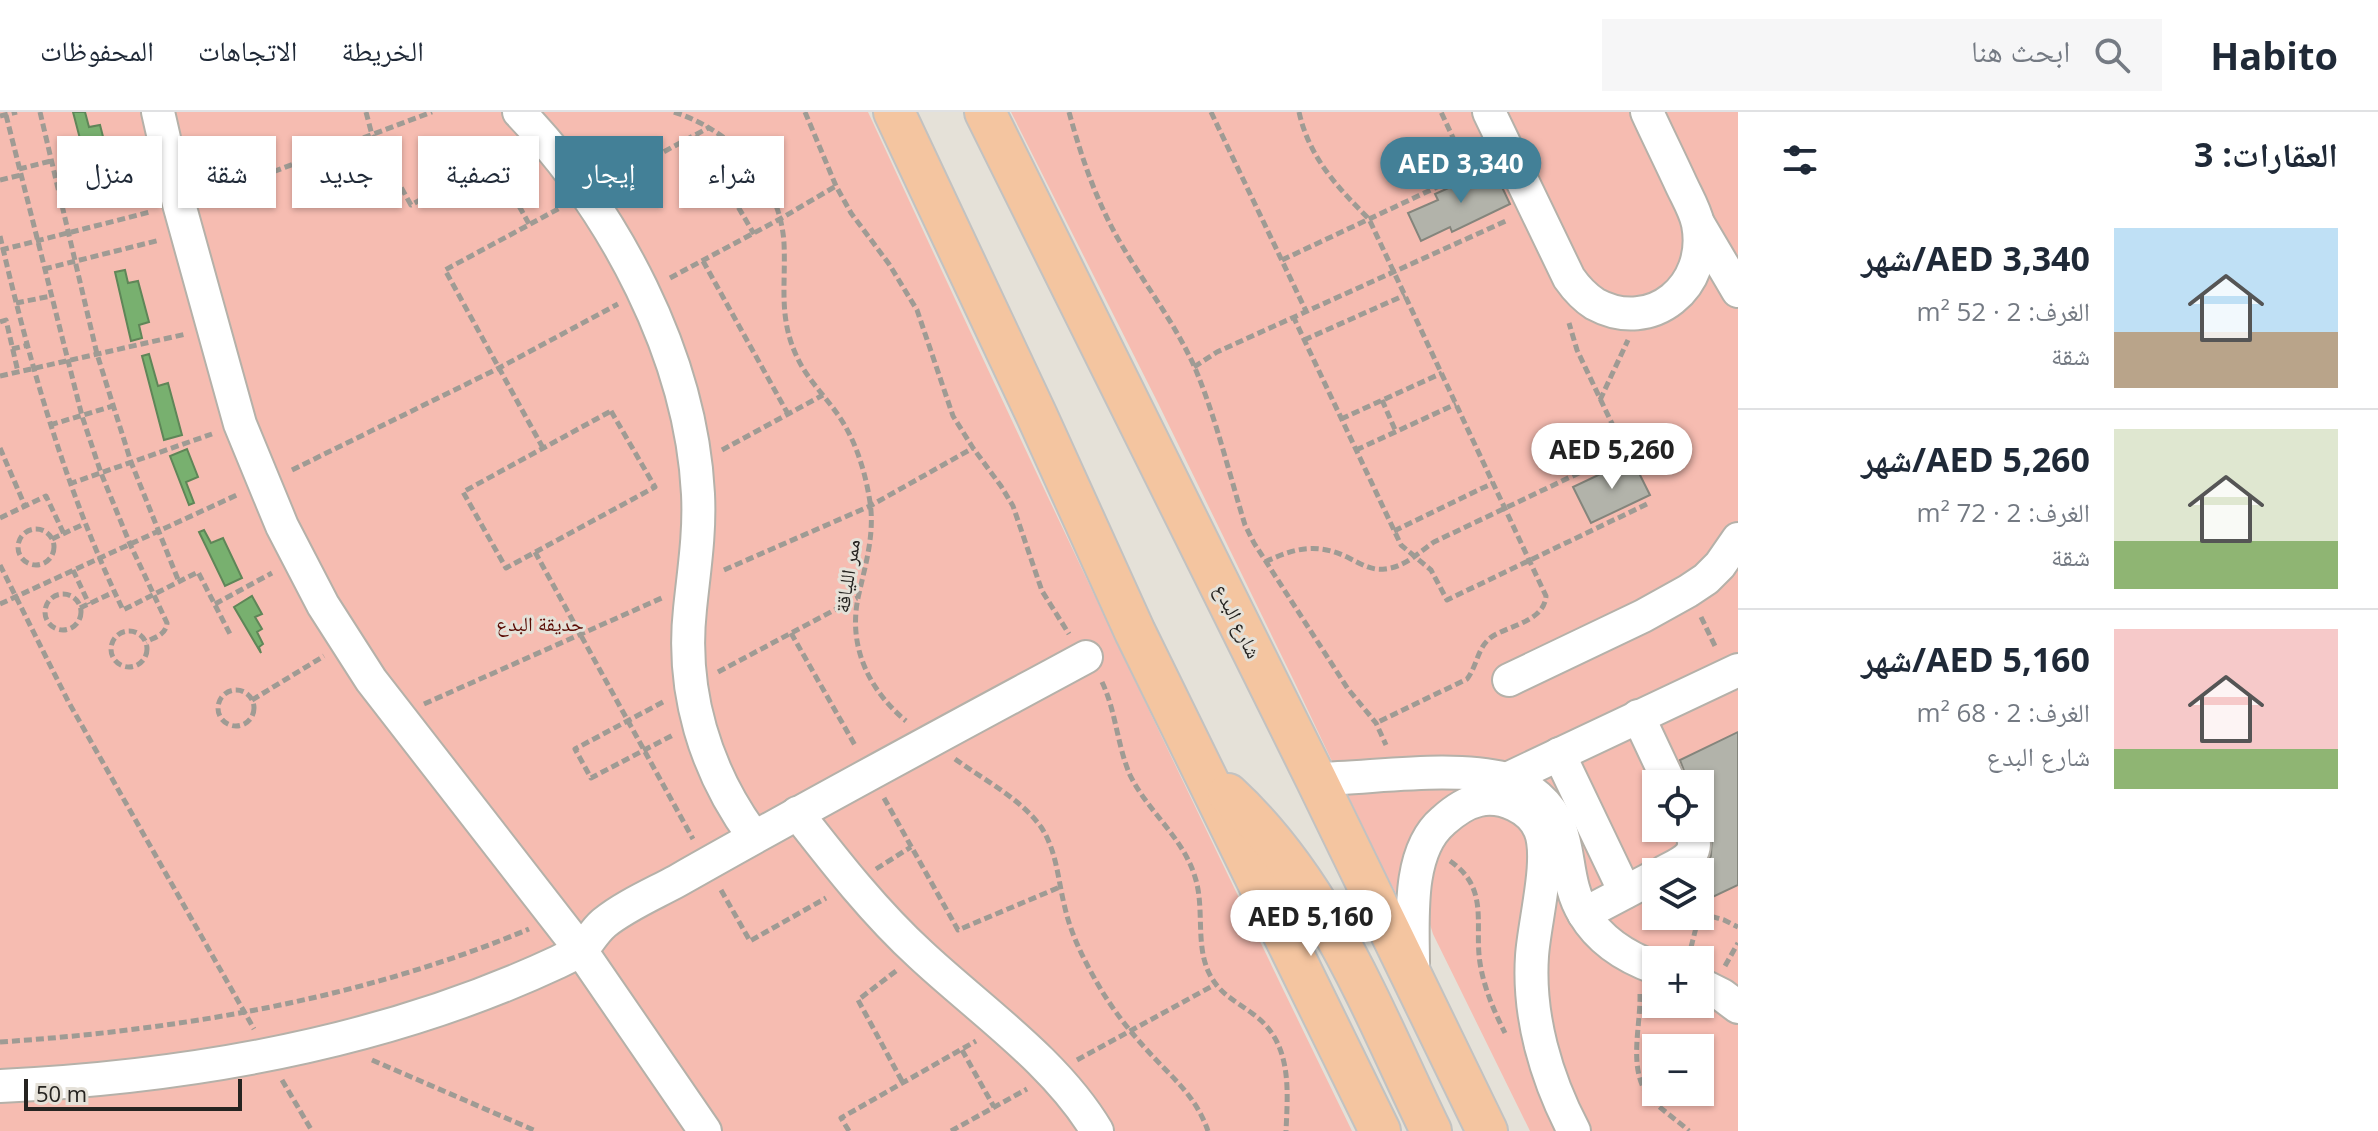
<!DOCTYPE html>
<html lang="ar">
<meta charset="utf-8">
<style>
:root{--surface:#fff;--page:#f6f6f7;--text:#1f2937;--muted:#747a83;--line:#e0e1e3;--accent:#438097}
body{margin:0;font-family:"Open Sans","Noto Naskh Arabic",sans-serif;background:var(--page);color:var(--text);direction:rtl;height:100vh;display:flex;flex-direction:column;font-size:30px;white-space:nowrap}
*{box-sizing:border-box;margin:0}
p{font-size:26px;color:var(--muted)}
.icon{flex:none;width:44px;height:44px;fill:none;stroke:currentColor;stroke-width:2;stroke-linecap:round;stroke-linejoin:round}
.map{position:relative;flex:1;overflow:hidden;direction:ltr}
.details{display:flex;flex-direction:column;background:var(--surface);width:640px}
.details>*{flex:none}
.hud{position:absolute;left:24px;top:24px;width:760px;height:72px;direction:rtl;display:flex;gap:16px}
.controls{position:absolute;left:1642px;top:658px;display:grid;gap:16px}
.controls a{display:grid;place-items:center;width:72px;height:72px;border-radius:0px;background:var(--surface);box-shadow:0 2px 6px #0004;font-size:40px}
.scale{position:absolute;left:24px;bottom:20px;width:218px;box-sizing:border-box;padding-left:8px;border:4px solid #262421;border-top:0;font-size:22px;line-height:28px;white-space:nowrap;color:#262421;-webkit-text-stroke:6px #e5e1d8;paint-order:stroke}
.price{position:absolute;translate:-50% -68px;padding:0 18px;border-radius:28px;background:#fff;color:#222;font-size:26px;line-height:52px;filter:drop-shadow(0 2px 4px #0008)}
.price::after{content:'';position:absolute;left:50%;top:48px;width:24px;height:18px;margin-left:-12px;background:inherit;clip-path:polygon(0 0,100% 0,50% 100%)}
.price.on{background:var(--accent);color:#fff}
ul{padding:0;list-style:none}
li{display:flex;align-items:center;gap:24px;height:200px;padding:0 40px}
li+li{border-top:2px solid var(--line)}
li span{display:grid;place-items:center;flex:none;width:224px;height:160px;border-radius:0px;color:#555}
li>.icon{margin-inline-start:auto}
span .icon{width:96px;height:96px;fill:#fffc;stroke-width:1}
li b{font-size:34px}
h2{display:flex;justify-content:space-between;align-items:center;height:96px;padding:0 40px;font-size:34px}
.tag{padding:0 28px;border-radius:0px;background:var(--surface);box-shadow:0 2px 6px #0004;font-size:28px;line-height:72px}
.tag.on{background:var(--accent);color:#fff}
header{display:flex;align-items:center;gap:48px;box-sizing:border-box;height:112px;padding:0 40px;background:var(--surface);border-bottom:2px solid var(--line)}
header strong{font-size:38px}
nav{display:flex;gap:44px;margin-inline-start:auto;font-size:28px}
.search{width:560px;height:72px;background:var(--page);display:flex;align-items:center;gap:20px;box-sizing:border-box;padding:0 28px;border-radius:0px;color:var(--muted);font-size:30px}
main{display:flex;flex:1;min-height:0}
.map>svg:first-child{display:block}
</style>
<header>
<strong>Habito</strong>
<div class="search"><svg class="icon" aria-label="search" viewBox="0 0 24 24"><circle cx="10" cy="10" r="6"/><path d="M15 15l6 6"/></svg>ابحث هنا</div>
<nav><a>الخريطة</a><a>الاتجاهات</a><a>المحفوظات</a></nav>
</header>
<main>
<section class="details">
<h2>العقارات: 3<svg class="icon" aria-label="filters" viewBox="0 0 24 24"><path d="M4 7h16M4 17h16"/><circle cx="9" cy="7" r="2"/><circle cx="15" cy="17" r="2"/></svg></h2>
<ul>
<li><span style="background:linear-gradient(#bfe0f5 65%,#b9a48a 0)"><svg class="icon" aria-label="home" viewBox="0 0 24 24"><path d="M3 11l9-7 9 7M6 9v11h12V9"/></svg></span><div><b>AED 3,340/شهر</b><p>الغرف: 2 · 52 m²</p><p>شقة</p></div></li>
<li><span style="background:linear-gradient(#dfe7d0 70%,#8fb573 0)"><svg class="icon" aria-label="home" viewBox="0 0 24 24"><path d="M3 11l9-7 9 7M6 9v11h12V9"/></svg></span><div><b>AED 5,260/شهر</b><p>الغرف: 2 · 72 m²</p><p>شقة</p></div></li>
<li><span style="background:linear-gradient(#f6c9c9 75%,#8fb573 0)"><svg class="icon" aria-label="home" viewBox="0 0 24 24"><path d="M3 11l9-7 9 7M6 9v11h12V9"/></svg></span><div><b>AED 5,160/شهر</b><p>الغرف: 2 · 68 m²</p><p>شارع البدع</p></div></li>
</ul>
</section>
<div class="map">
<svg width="1738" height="1019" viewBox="0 0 1738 1019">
<rect width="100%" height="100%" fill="#e5e1d8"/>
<g fill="#f6bcb1" fill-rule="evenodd">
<path d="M0,0H868C1026,341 1187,681 1352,1019H0Z"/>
<path d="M1011,0H1738V1019H1530L1433,822L1424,793L1400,789L1381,753L1295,571L1158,291ZM1656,672H1700V716H1656ZM1656,760H1700V804H1656ZM1656,848H1700V892H1656ZM1656,936H1700V980H1656Z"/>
</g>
<g fill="#78b06f" stroke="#5f8658" stroke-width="2">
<polygon points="73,0 85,0 89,15 100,13 112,60 90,65"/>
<polygon points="125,158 128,171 138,169 149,210 139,213 142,226 131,229 115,160"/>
<polygon points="149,242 158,274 168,271 182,323 164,328 142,244"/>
<polygon points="187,337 198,365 186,370 194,391 189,393 170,344"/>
<polygon points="204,418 211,431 223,426 242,466 225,474 199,420"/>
<polygon points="252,484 262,502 255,505 262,517 257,520 263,532 259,535 261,541 234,495"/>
</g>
<g fill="#b2b3aa" stroke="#84857c" stroke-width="2">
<polygon points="1493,56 1510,92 1452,120 1450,115 1421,129 1408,101 1438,88 1435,82"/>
<polygon points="1632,347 1650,383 1591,411 1573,375"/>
<polygon points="1738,620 1738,773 1700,791 1700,760 1711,744 1712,723 1708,709 1700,700 1700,672 1689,672 1680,648"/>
</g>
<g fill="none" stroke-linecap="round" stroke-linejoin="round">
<g stroke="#b5b1a9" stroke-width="36">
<g id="minor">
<polyline points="158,0 179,92 240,312 282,414 323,493 371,568 580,837 705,1019"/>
<path d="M519,0C614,99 691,243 698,382C700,421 694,458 690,497C681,579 705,659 754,725"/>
<path d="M1489,0L1569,166C1576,176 1584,185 1595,192C1652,223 1710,174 1698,112C1695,98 1687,85 1681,72C1670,48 1658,24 1647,0"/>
<polyline points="1699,113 1738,179"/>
<polyline points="1509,568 1643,504 1688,479 1706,467 1720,453 1738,427"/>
<polyline points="1638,604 1670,672"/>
<polyline points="1559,642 1625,780"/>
<path d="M1316,667C1374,666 1451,653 1506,667C1519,670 1529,677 1538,685C1577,719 1559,761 1584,802C1600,829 1628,846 1656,856"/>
<polyline points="1507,667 1738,558"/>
<path d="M797,701C836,751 875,801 921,843C980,898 1056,950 1097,1019"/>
<path d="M1664,760C1685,749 1702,743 1690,716"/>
<polyline points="1584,802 1656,764"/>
<path d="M1413,865C1414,818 1404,742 1443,709C1454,699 1465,691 1479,688C1502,683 1531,696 1540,718C1552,746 1534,811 1532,844C1528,904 1546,966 1574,1019"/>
<polyline points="1700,872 1722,883 1738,895"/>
<path d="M0,974C190,965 385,931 558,850C569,845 580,839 588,830C593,823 597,817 604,811C625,794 653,782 677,769C812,692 949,619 1086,545"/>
</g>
</g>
<g stroke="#c2c2c1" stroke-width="44">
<g id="major">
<polyline points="894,0 1037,304 1135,520 1380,1019"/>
<polyline points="985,0 1316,667 1487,1019"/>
<path d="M1228,682C1326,772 1374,902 1431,1019"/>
</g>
</g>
<g stroke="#9f9b94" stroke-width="5" stroke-dasharray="8 4" stroke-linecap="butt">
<polyline points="40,0 97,242 131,350 179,470"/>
<polyline points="366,0 372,23 411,93 493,47 529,112"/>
<path d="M674,0C732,19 780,68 784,131C786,173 778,205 797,245C806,265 823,282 836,300C855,326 865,358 870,390C875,423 865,454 858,486C848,535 869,578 906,609"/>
<polyline points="805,0 836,74 851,101 889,152 917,198 953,304 973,336 1001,374 1013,394 1042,479 1069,522"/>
<path d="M1069,0C1081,44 1095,85 1117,125C1142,169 1174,209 1195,256C1216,306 1229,361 1245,413L1254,431L1348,577L1376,611L1386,633"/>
<polyline points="1211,0 1306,199"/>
<path d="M1299,0C1309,45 1337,75 1369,107L1546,484C1544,509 1511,513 1493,524C1477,534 1478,553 1467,567L1376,611"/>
<path d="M6,3L82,304L101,361L130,432L167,511C166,523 155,525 146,530"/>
<polyline points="0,4 17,0"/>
<polyline points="696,23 754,122"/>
<polyline points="19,57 51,49"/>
<polyline points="0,68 21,63"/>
<polyline points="611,68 710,15"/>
<polyline points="206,85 432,0"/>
<path d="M0,124C30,253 66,379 123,498L198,460L231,524"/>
<polyline points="1,138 150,100"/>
<polyline points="1282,148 1469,60 1441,0"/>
<polyline points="703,149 788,302"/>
<polyline points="44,157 160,128"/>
<polyline points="670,166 780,107 836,74"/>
<polyline points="16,191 51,184"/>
<polyline points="1293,204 1401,433 1431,458 1447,488 1647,392"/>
<polyline points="0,210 6,208 18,260"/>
<polyline points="1304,228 1405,183"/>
<polyline points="12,237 28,233"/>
<polyline points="1194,255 1217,240 1508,108"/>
<polyline points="0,264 186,222"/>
<polyline points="1382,288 1396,320"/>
<polyline points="1600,288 1628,228"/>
<polygon points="611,299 655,375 506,456 463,380"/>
<polyline points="1341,307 1442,261"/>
<polyline points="50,313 113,294"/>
<polyline points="0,336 25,394"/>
<polyline points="543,336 445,158 560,96"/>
<polyline points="722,338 823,283"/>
<polyline points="1356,338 1456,292"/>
<polyline points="292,358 499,256 618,192"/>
<polyline points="69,372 212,322"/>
<polyline points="0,406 46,384 64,422"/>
<circle cx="36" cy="435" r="18"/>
<polyline points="1394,419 1493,371"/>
<polyline points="52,427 84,412"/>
<polyline points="535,440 693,727"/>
<path d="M1265,450C1295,436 1317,430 1349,446C1361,452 1372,459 1385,457C1405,455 1418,441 1434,430L1625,339L1577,238L1569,211"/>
<polyline points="0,453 68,589 254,917"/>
<polyline points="73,458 89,492"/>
<polyline points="724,458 870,394 973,336"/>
<circle cx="63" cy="500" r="18"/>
<polyline points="0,492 239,382"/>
<polyline points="215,492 272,461"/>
<polyline points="80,496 114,480"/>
<polyline points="1701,505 1716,536"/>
<circle cx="129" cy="537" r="18"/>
<polyline points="791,521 856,635"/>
<polyline points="718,560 857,486"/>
<path d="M1102,570C1116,599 1117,633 1130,663C1148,700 1183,725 1195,765C1205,796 1195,832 1209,861C1219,882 1236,889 1253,902C1292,930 1288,976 1286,1019"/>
<circle cx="236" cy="596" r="18"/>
<polyline points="252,588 324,544"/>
<polyline points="663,590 575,637 591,666 673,623"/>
<polyline points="424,592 664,485"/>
<path d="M955,647C984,668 1020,686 1041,715C1057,739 1058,769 1065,796C1071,822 1083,846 1096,869C1110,894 1127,916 1146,937C1171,965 1195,982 1208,1019"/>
<polyline points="884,686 958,818 1060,775"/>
<path d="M1450,749C1490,776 1474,813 1480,851C1484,876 1494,899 1505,921"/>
<polyline points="876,757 911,735"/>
<polyline points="721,778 750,829 826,786"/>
<polyline points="1700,801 1724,808 1738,815"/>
<polyline points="1688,847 1699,804"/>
<polyline points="1725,854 1738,831"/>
<polyline points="896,859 858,888 903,971"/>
<path d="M1640,882C1641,917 1625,964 1655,991C1666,1001 1678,1009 1689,1019"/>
<path d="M0,930C180,918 362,887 529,817"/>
<polyline points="962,938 994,995"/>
<polyline points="372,948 536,1019"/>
<polyline points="1077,948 1216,872"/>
<polyline points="282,968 312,1019"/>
<polyline points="849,1019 841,1006 976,929"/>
<polyline points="951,1019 1027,977"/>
</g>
<use href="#minor" stroke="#fff" stroke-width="32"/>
<use href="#major" stroke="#f4c5a0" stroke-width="40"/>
</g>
<g text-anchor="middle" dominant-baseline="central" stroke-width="6" stroke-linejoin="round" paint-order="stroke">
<g font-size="20" fill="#262421" stroke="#e5e1d8">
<text transform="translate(847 464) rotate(-81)">ممر اللياقة</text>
<text transform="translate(1238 509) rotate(64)">شارع البدع</text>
</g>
<g font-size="20" fill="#5a0b04" stroke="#e5e1d8">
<text x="540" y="511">حديقة البدع</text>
</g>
</g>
</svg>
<div class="controls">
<a><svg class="icon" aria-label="locate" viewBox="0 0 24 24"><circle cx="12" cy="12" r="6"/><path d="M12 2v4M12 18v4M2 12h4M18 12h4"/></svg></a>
<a><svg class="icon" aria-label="layers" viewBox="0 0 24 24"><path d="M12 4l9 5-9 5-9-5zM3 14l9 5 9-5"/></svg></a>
<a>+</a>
<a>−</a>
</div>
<div class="scale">50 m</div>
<b class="price on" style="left:1461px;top:93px">AED 3,340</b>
<b class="price" style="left:1612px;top:379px">AED 5,260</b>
<b class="price" style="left:1311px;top:846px">AED 5,160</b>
<div class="hud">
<a class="tag">شراء</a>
<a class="tag on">إيجار</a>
<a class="tag">تصفية</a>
<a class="tag">جديد</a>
<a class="tag">شقة</a>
<a class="tag">منزل</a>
</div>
</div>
</main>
